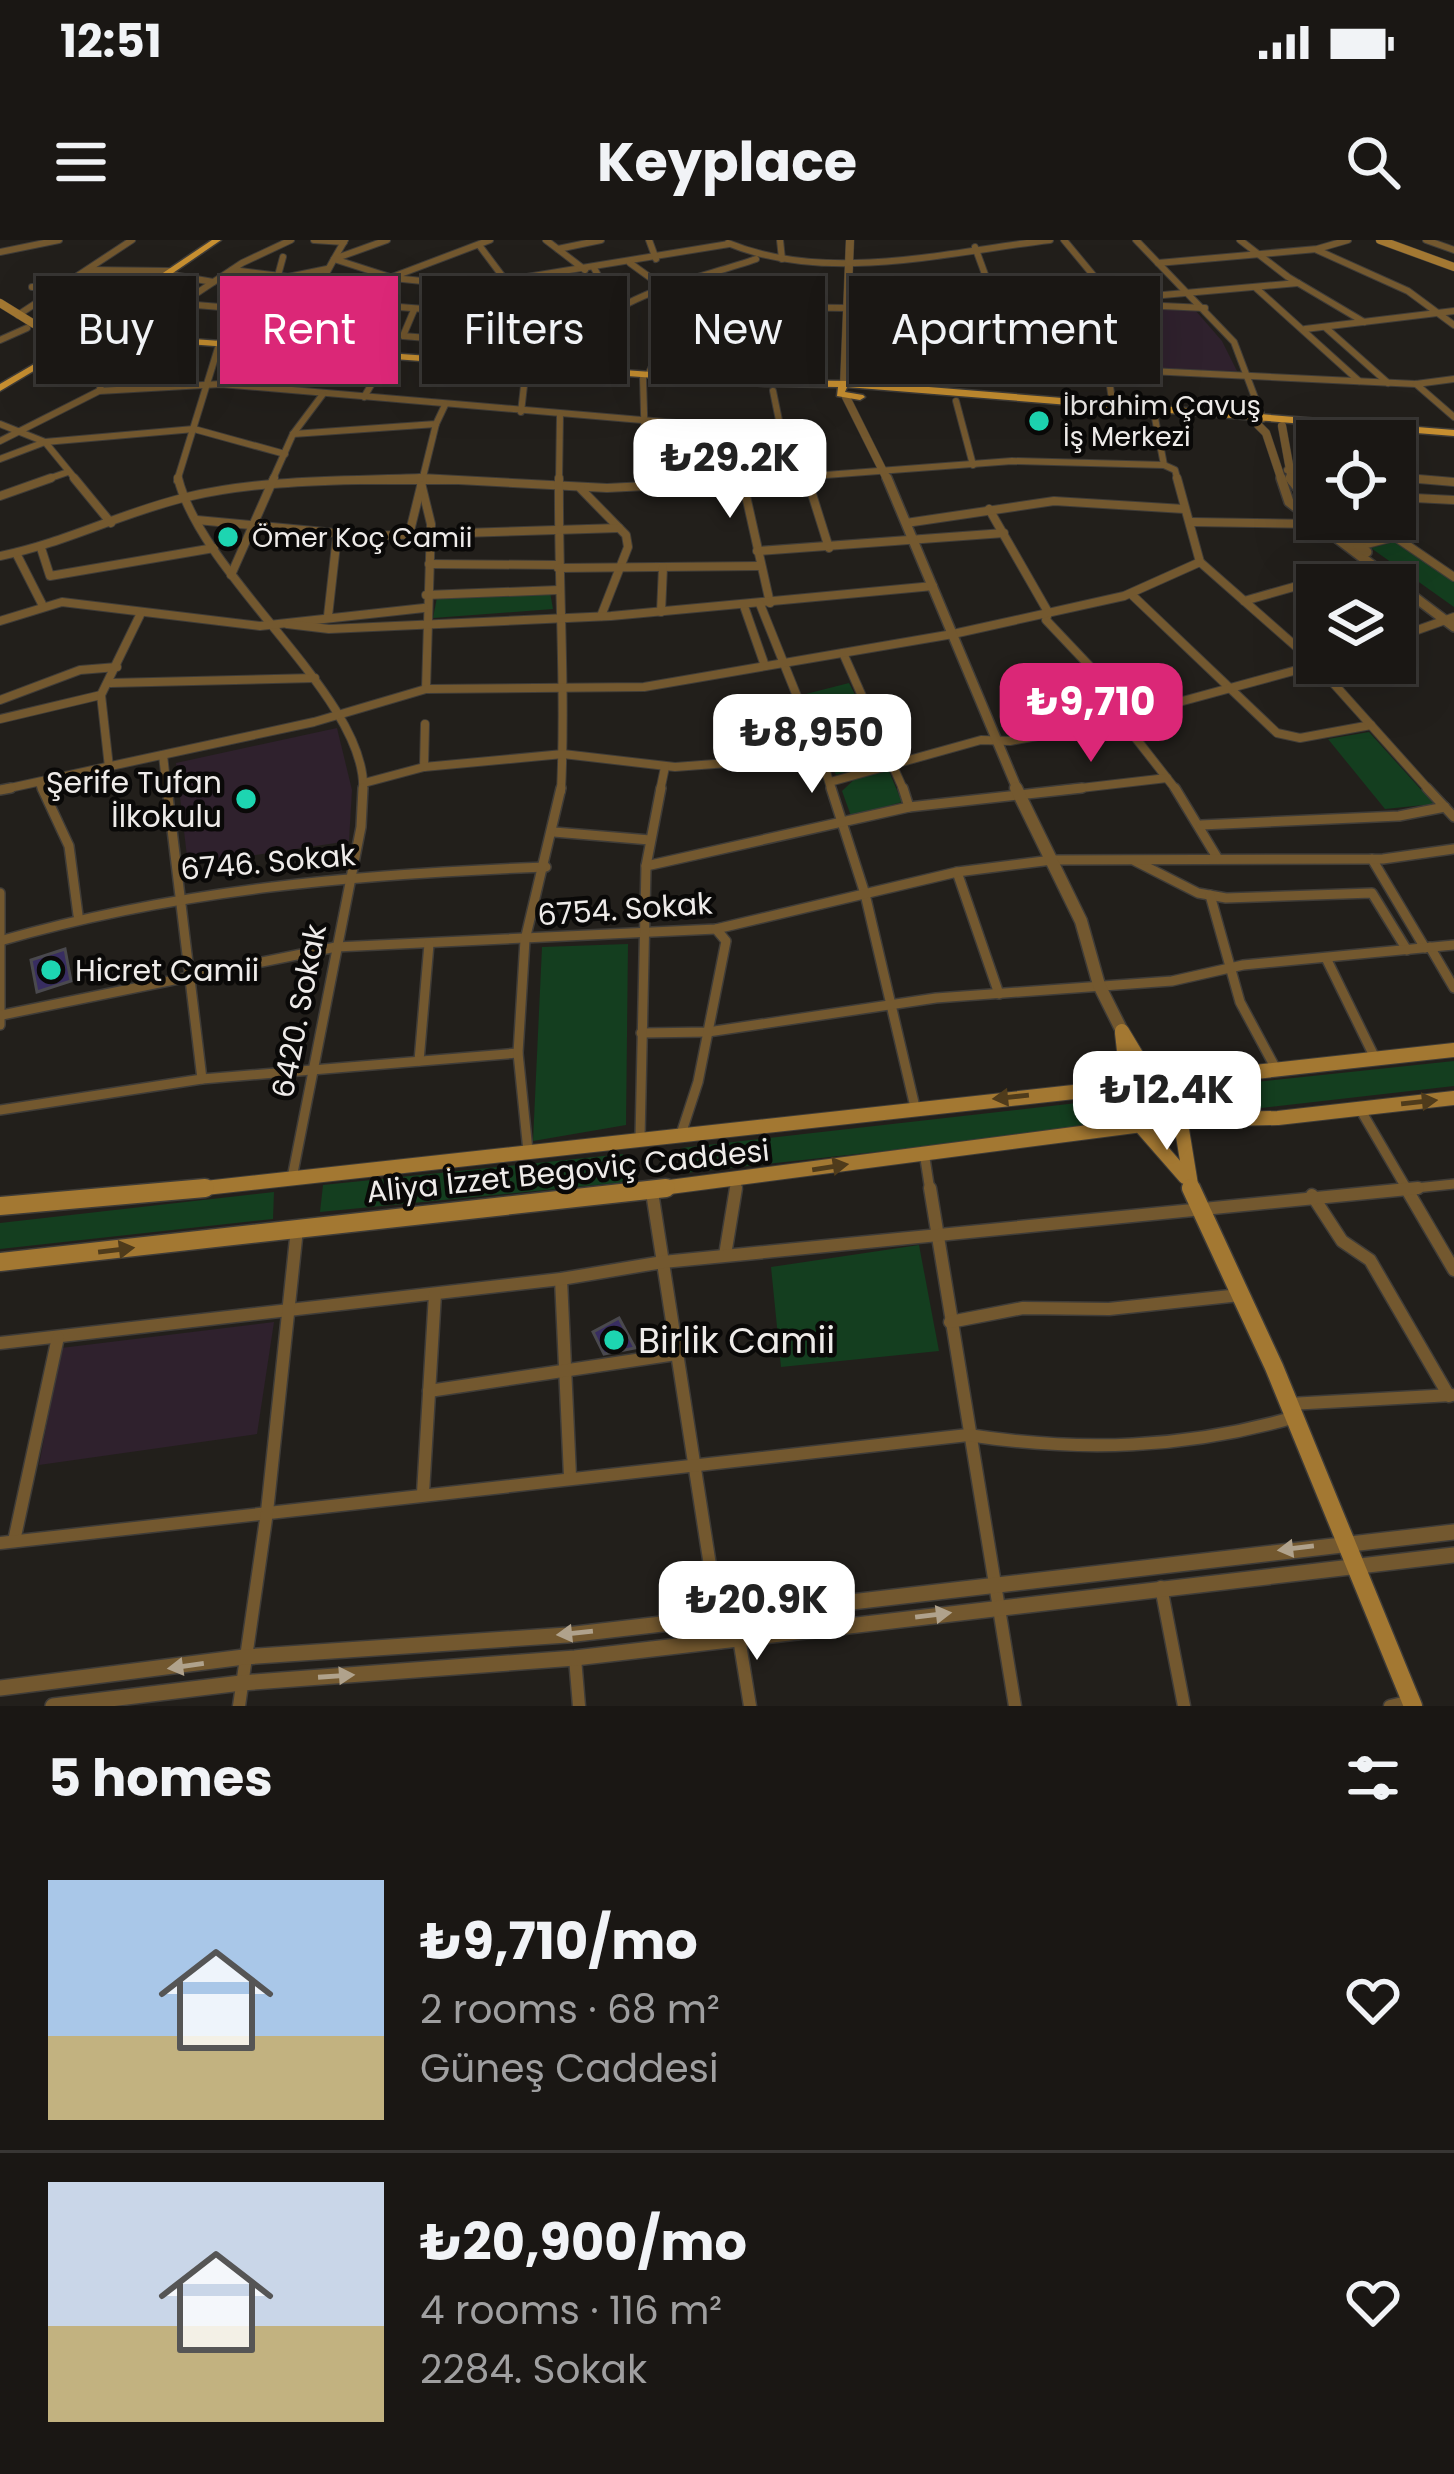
<!DOCTYPE html>
<meta charset="utf-8">
<style>
:root{--surface:#1a1714;--page:#23201d;--text:#f1f3f6;--muted:#9f9fa0;--line:#383634;--accent:#db2777}
body{margin:0;font-family:Poppins,sans-serif;background:var(--page);color:var(--text);height:100vh;display:flex;flex-direction:column;font-size:45px;white-space:nowrap}
*{box-sizing:border-box;margin:0}
p{font-size:39px;color:var(--muted)}
.icon{flex:none;width:66px;height:66px;fill:none;stroke:currentColor;stroke-width:2;stroke-linecap:round;stroke-linejoin:round}
.map{position:relative;height:1466px;overflow:hidden}
.panel{display:flex;flex-direction:column;background:var(--surface);flex:1}
.panel>*{flex:none}
.banner{position:absolute;left:36px;top:36px;width:1383px;height:108px;display:flex;gap:24px}
.tools{position:absolute;left:1296px;top:180px;display:grid;gap:24px}
.tools a{display:grid;place-items:center;width:120px;height:120px;border-radius:0px;background:var(--surface);box-shadow:0 12px 48px #0002,0 0 0 3px var(--line);font-size:60px}
.price{position:absolute;translate:-50% -102px;padding:0 27px;border-radius:24px;background:#fff;color:#222;font-size:39px;line-height:78px;filter:drop-shadow(0 3px 6px #0008)}
.price::after{content:'';position:absolute;left:50%;top:72px;width:36px;height:27px;margin-left:-18px;background:inherit;clip-path:polygon(0 0,100% 0,50% 100%)}
.price.active{background:var(--accent);color:#fff}
ul{padding:0;list-style:none}
li{display:flex;align-items:center;gap:36px;height:300px;padding:0 48px}
li+li{border-top:3px solid var(--line)}
li span{display:grid;place-items:center;flex:none;width:336px;height:240px;border-radius:0px;color:#555}
li>.icon{margin-inline-start:auto}
span .icon{width:144px;height:144px;fill:#fffc;stroke-width:1}
li b{font-size:51px}
h2{display:flex;justify-content:space-between;align-items:center;height:144px;padding:0 48px;font-size:51px}
.chip{padding:0 42px;border-radius:0px;background:var(--surface);box-shadow:0 12px 48px #0002,0 0 0 3px var(--line);font-size:42px;line-height:108px}
.chip.active{background:var(--accent);color:#fff}
.status{display:flex;justify-content:space-between;align-items:center;height:84px;padding:0 60px;background:var(--surface);direction:ltr}
.status svg{height:33px;fill:currentColor}
header{display:flex;justify-content:space-between;align-items:center;height:156px;padding:0 48px;background:var(--surface);font-size:54px;font-weight:700}
.map>svg:first-child{display:block}
</style>
<div class="status"><b>12:51</b><svg viewBox="0 0 49 12"><path d="M0 12V9h3v3zM5 12V6h3v6zM10 12V3h3v9zM15 12V0h3v12zM26 1h20v11H26zM47 4h2v5h-2z"/></svg></div>
<header><svg class="icon" aria-label="menu" viewBox="0 0 24 24"><path d="M4 6h16M4 12h16M4 18h16"/></svg>Keyplace<svg class="icon" aria-label="search" viewBox="0 0 24 24"><circle cx="10" cy="10" r="6"/><path d="M15 15l6 6"/></svg></header>
<div class="map">
<svg width="1454" height="1466" viewBox="0 0 1454 1466">
<rect width="100%" height="100%" fill="#221f1b"/>
<g fill="#2f212d">
<polygon points="1109,67 1195,70 1222,101 1237,131 1118,129 1104,71"/>
<polygon points="337,488 352,550 349,601 188,625 176,523"/>
<polygon points="274,1082 257,1194 39,1225 61,1108"/>
</g>
<g fill="#143e1f">
<polygon points="1394,302 1454,342 1454,367 1371,308"/>
<polygon points="550,352 553,369 433,378 437,357"/>
<polygon points="849,443 888,518 836,535 802,455"/>
<polygon points="1369,492 1434,564 1385,569 1328,499"/>
<polygon points="888,529 902,562 851,576 842,551 859,535"/>
<polygon points="628,704 626,885 533,901 542,707"/>
<polygon points="1454,821 1454,846 1192,876 1180,850"/>
<polygon points="1103,860 1112,886 685,933 681,908"/>
<polygon points="623,914 627,942 320,972 323,945"/>
<polygon points="274,952 273,979 0,1009 0,983"/>
<polygon points="919,1005 939,1111 781,1127 771,1027"/>
</g>
<g fill="#382d61" stroke="#4a494e" stroke-width="3">
<polygon points="65,709 71,741 37,752 31,720"/>
<polygon points="619,1078 635,1108 604,1114 593,1092"/>
</g>
<g fill="none" stroke-linecap="round" stroke-linejoin="round">
<g stroke="#3f3c38" stroke-width="8">
<g id="minor-far3">
<polyline points="314,0 344,2"/>
<polyline points="345,0 334,19 393,38 471,46 729,4"/>
<polyline points="546,0 585,30"/>
<polyline points="649,0 656,19"/>
<polyline points="780,0 782,19"/>
<polyline points="1064,0 1108,53 1098,63 1113,167"/>
<polyline points="1136,0 1234,102 1263,179"/>
<polyline points="1240,0 1288,37 1364,82"/>
<polyline points="1426,0 1454,10"/>
<path d="M728,3C826,44 948,12 1050,0"/>
<polyline points="479,5 506,41"/>
<polyline points="975,7 994,59"/>
<polyline points="558,9 601,0"/>
<polyline points="1317,10 1408,51 1454,85"/>
<polyline points="0,12 59,0"/>
<polyline points="630,23 692,68 767,85"/>
<polyline points="1158,23 1317,9 1348,0"/>
<polyline points="594,28 605,48"/>
<polyline points="88,30 169,31"/>
<polyline points="232,30 322,41"/>
<polyline points="173,35 213,42"/>
<polyline points="550,35 586,87"/>
<polyline points="288,37 327,29"/>
<polyline points="491,43 500,122"/>
<polyline points="366,46 322,41 334,19 387,0"/>
<polyline points="32,47 144,47"/>
<polyline points="1256,48 1359,141"/>
<polyline points="850,49 1108,53 1118,59 1298,43"/>
<polyline points="257,60 277,39 283,17"/>
<polyline points="335,62 437,70 497,65"/>
<polyline points="1098,63 1205,68"/>
<polyline points="184,64 293,73"/>
<polyline points="414,70 403,96 500,104 581,94"/>
<polyline points="18,75 132,0"/>
<polyline points="1326,88 1388,143"/>
<polyline points="1305,89 1454,71"/>
<polyline points="131,97 242,23 291,0"/>
<polyline points="0,100 27,88"/>
<polyline points="218,103 490,0"/>
<polyline points="345,111 388,48"/>
<path d="M567,126C596,54 688,43 756,19"/>
<polyline points="1108,129 1416,144 1454,139"/>
<polyline points="107,131 129,104"/>
<polyline points="649,133 661,106 752,67 850,68"/>
<polyline points="643,138 646,241"/>
<polyline points="764,143 766,66"/>
<polyline points="1416,144 1454,177"/>
<polyline points="99,151 221,144 782,192"/>
<polyline points="773,151 791,239"/>
<polyline points="364,157 387,118"/>
<polyline points="956,161 973,225"/>
<polyline points="521,172 526,128"/>
<polyline points="1155,178 1164,225 1175,230 1178,241"/>
<polyline points="0,184 45,202 77,241"/>
<polyline points="731,188 743,241"/>
<polyline points="293,194 436,184 445,165"/>
<polyline points="0,201 99,151 107,131 57,114"/>
<polyline points="0,219 45,202 194,189 285,214"/>
<polyline points="1287,230 1317,232"/>
<polyline points="1395,237 1443,241"/>
<polyline points="42,241 68,232"/>
<polyline points="177,241 218,108"/>
<polyline points="272,241 293,194 323,154"/>
<polyline points="333,241 477,241"/>
<polyline points="422,241 436,184"/>
<polyline points="559,241 560,175"/>
<polyline points="745,241 1012,221 1164,225"/>
</g>
</g>
<g stroke="#3f3c38" stroke-width="10">
<g id="minor-far2">
<polyline points="74,238 111,283"/>
<path d="M178,238C203,339 369,459 363,551"/>
<polyline points="421,238 607,248 805,238"/>
<path d="M559,238C558,343 566,446 561,551"/>
<polyline points="646,238 646,246"/>
<polyline points="742,238 770,363"/>
<polyline points="807,238 829,308"/>
<polyline points="1177,238 1200,322"/>
<polyline points="1407,238 1454,242"/>
<polyline points="421,243 431,284 426,449"/>
<polyline points="581,249 626,295 628,307 601,376"/>
<polyline points="0,256 51,238"/>
<polyline points="1395,257 1454,260"/>
<polyline points="989,269 1048,372 1046,380 1135,474"/>
<polyline points="1369,279 1454,337"/>
<polyline points="197,280 367,296 619,288"/>
<polyline points="1191,282 1315,284"/>
<polyline points="906,283 1054,261 1184,269"/>
<polyline points="409,295 423,238"/>
<polyline points="1360,306 1394,297"/>
<polyline points="41,308 50,336 214,308"/>
<polyline points="757,311 1004,293"/>
<polyline points="16,313 43,366"/>
<path d="M0,316C65,303 123,272 187,257C263,239 343,241 420,238"/>
<polyline points="429,324 558,325"/>
<polyline points="558,328 760,326"/>
<polyline points="231,335 274,238"/>
<polyline points="1131,354 1277,493 1300,498 1371,485"/>
<polyline points="426,355 558,350"/>
<polyline points="1244,361 1371,325"/>
<polyline points="744,366 765,426"/>
<polyline points="661,372 663,327"/>
<polyline points="328,376 337,296"/>
<polyline points="0,381 62,362 260,386 424,368"/>
<polyline points="287,384 329,389 611,376 933,346"/>
<polyline points="1395,398 1454,377"/>
<polyline points="843,413 904,551"/>
<polyline points="110,443 315,438"/>
<polyline points="0,460 80,430 117,427"/>
<polyline points="1120,478 1177,551"/>
<polyline points="0,479 101,455"/>
<polyline points="163,515 167,551"/>
<polyline points="821,516 832,551"/>
<polyline points="109,527 101,455 141,373"/>
<polyline points="424,527 425,484"/>
<polyline points="39,542 44,551"/>
<polyline points="830,542 981,500 1010,501 1087,487 1319,424"/>
<polyline points="364,543 424,527 563,514 675,527 821,516 760,364"/>
<polyline points="0,550 314,482 426,449 644,447 953,394 1124,356 1200,322 1317,425 1430,551"/>
<polyline points="660,551 665,527"/>
<polyline points="1055,551 1167,538"/>
</g>
</g>
<g stroke="#3f3c38" stroke-width="12">
<g id="minor-far1">
<polyline points="42,548 69,606 78,675"/>
<polyline points="167,548 202,839"/>
<polyline points="831,548 865,654 915,867"/>
<polyline points="903,548 909,567"/>
<polyline points="1175,548 1218,619"/>
<polyline points="1427,548 1454,577"/>
<polyline points="0,550 11,548"/>
<polyline points="1201,585 1399,576 1445,567"/>
<polyline points="554,592 650,600"/>
<polyline points="1372,619 1425,708"/>
<polyline points="1135,621 1198,653 1226,658 1372,653 1407,710"/>
<polyline points="646,626 909,567 1082,548"/>
<polyline points="957,632 999,754"/>
<polyline points="0,653 0,785"/>
<polyline points="1210,655 1240,762 1276,829"/>
<path d="M0,701C179,649 360,634 546,627"/>
<polyline points="1430,707 1454,748"/>
<polyline points="1326,718 1375,818"/>
<polyline points="2,775 336,707 716,689 957,632 1052,620 1383,619 1454,609"/>
<polyline points="641,793 708,792 936,758 1172,741 1243,725 1454,705"/>
<polyline points="419,821 429,704"/>
<polyline points="1360,869 1408,951"/>
<polyline points="0,870 202,839 518,813"/>
<polyline points="681,894 698,842 726,701 716,689"/>
<polyline points="640,898 646,626 661,548"/>
<polyline points="528,911 518,813 525,700 561,548"/>
<polyline points="924,912 930,951"/>
<polyline points="292,938 361,587 363,548"/>
<polyline points="735,951 737,939"/>
<polyline points="1387,951 1454,944"/>
</g>
</g>
<g stroke="#3f3c38" stroke-width="15">
<g id="minor">
<polyline points="930,948 1015,1466"/>
<polyline points="1406,948 1454,1030"/>
<polyline points="652,952 718,1377 739,1398 750,1466"/>
<polyline points="1312,955 1342,1001 1370,1020 1449,1156"/>
<polyline points="725,1015 736,948"/>
<polyline points="561,1039 570,1236"/>
<polyline points="950,1082 1023,1068 1109,1069 1240,1055"/>
<polyline points="0,1103 561,1039 663,1022 1418,948"/>
<polyline points="429,1151 676,1114"/>
<polyline points="1289,1164 1452,1155"/>
<polyline points="423,1253 435,1054"/>
<polyline points="14,1301 58,1097"/>
<path d="M0,1303L968,1195C1080,1212 1186,1209 1295,1177"/>
<polyline points="1161,1347 1184,1466"/>
<polyline points="575,1418 579,1466"/>
<polyline points="239,1466 267,1272 297,989"/>
<polyline points="1390,1466 1411,1461"/>
</g>
</g>
<g stroke="#3f3c38" stroke-width="9">
<g id="tertiary-far3">
<polyline points="844,145 850,0"/>
<polyline points="846,157 888,241"/>
<polyline points="1258,185 1266,193 1282,241"/>
<polyline points="1282,186 1292,241"/>
</g>
</g>
<g stroke="#3f3c38" stroke-width="12">
<g id="tertiary-far2">
<polyline points="887,238 1018,551"/>
<polyline points="1281,238 1289,262 1454,387"/>
<polyline points="1290,238 1317,273"/>
<polyline points="1324,279 1367,312"/>
</g>
</g>
<g stroke="#3f3c38" stroke-width="15">
<polyline id="tertiary-far1" points="1016,548 1081,681 1099,745 1122,791"/>
</g>
<g stroke="#3f3c38" stroke-width="18">
<g id="tertiary">
<polyline points="0,1448 244,1417 567,1395 1454,1292"/>
<polyline points="53,1466 241,1443 575,1418 1454,1315"/>
</g>
</g>
<g stroke="#3f3c38" stroke-width="9">
<g id="secondary-far2">
<polyline points="1380,0 1454,27"/>
<polyline points="0,63 34,84 77,93"/>
</g>
</g>
<g stroke="#3f3c38" stroke-width="16">
<g id="secondary-far1">
<polyline points="1122,791 1140,821 1177,859 1192,951"/>
<polyline points="1122,793 1128,846 1123,866 1185,937"/>
<polyline points="178,951 1454,810"/>
<polyline points="639,951 1142,885 1162,888 1176,880 1278,878 1454,858"/>
</g>
</g>
<g stroke="#3f3c38" stroke-width="21">
<g id="secondary">
<polyline points="1191,948 1274,1127 1413,1466"/>
<polyline points="0,966 205,948"/>
<polyline points="0,1022 666,948"/>
</g>
</g>
<g stroke="#3f3c38" stroke-width="3">
<g id="primary">
<polygon points="212,0 221,0 84,94 78,94 78,90"/>
<polygon points="95,92 764,140 855,141 1454,190 1454,196 847,147 845,152 863,155 865,157 860,160 837,156 838,147 764,146 92,97 91,95"/>
<polygon points="72,102 79,104 0,151 0,144"/>
</g>
</g>
<use href="#minor-far3" stroke="#73582f" stroke-width="6"/>
<use href="#minor-far2" stroke="#73582f" stroke-width="8"/>
<use href="#minor-far1" stroke="#73582f" stroke-width="9"/>
<use href="#minor" stroke="#73582f" stroke-width="12"/>
<use href="#tertiary-far3" stroke="#73582f" stroke-width="8"/>
<use href="#tertiary-far2" stroke="#73582f" stroke-width="9"/>
<use href="#tertiary-far1" stroke="#73582f" stroke-width="12"/>
<use href="#tertiary" stroke="#73582f" stroke-width="15"/>
<use href="#secondary-far2" stroke="#a37832" stroke-width="8"/>
<use href="#secondary-far1" stroke="#a37832" stroke-width="14"/>
<use href="#secondary" stroke="#a37832" stroke-width="18"/>
<use href="#primary" fill="#c89031" fill-rule="evenodd"/>
</g>
<defs><path id="oneway-solid" d="M-6-.8H1V-3.2L6.5 0L1 3.2V.8H-6Z" transform="scale(3)"/></defs>
<g fill="#4f3b1b">
<use href="#oneway-solid" transform="translate(1011 857) rotate(174)"/>
<use href="#oneway-solid" transform="translate(1419 862) rotate(-6)"/>
<use href="#oneway-solid" transform="translate(830 927) rotate(-9)"/>
<use href="#oneway-solid" transform="translate(116 1010) rotate(-7)"/>
</g>
<g fill="#b0a28c">
<use href="#oneway-solid" transform="translate(1296 1308) rotate(173)"/>
<use href="#oneway-solid" transform="translate(933 1375) rotate(-7)"/>
<use href="#oneway-solid" transform="translate(575 1393) rotate(174)"/>
<use href="#oneway-solid" transform="translate(186 1426) rotate(172)"/>
<use href="#oneway-solid" transform="translate(336 1436) rotate(-4)"/>
</g>
<g fill="#1dd5b1" stroke="#0a0908" stroke-width="4.5">
<circle cx="1039" cy="181" r="12"/>
<circle cx="228" cy="297" r="12"/>
<circle cx="246" cy="559" r="12"/>
<circle cx="51" cy="730" r="12"/>
<circle cx="614" cy="1100" r="12"/>
</g>
<g text-anchor="middle" dominant-baseline="central" stroke-width="9" stroke-linejoin="round" paint-order="stroke">
<g font-size="27" fill="#eeebe9" stroke="#0a0908" text-anchor="start">
<text x="1063" y="165">İbrahim Çavuş<tspan x="1063" dy="31">İş Merkezi</tspan></text>
<text x="252" y="297">Ömer Koç Camii</text>
</g>
<g font-size="30" fill="#eeebe9" stroke="#0a0908" text-anchor="end">
<text x="222" y="542">Şerife Tufan<tspan x="222" dy="34">İlkokulu</tspan></text>
<text x="75" y="730" text-anchor="start">Hicret Camii</text>
</g>
<g font-size="30" fill="#eeebe9" stroke="#0a0908">
<text transform="translate(268 622) rotate(-5)">6746. Sokak</text>
<text transform="translate(625 669) rotate(-4)">6754. Sokak</text>
<text transform="translate(299 771) rotate(-79)">6420. Sokak</text>
<text transform="translate(568 931) rotate(-6)">Aliya İzzet Begoviç Caddesi</text>
</g>
<g font-size="36" fill="#eeebe9" stroke="#0a0908" text-anchor="start">
<text x="638" y="1100">Birlik Camii</text>
</g>
</g>
</svg>
<div class="tools">
<a><svg class="icon" aria-label="locate" viewBox="0 0 24 24"><circle cx="12" cy="12" r="6"/><path d="M12 2v4M12 18v4M2 12h4M18 12h4"/></svg></a>
<a><svg class="icon" aria-label="layers" viewBox="0 0 24 24"><path d="M12 4l9 5-9 5-9-5zM3 14l9 5 9-5"/></svg></a>
</div>
<b class="price" style="left:730px;top:281px">₺29.2K</b>
<b class="price active" style="left:1091px;top:525px">₺9,710</b>
<b class="price" style="left:812px;top:556px">₺8,950</b>
<b class="price" style="left:1167px;top:913px">₺12.4K</b>
<b class="price" style="left:757px;top:1423px">₺20.9K</b>
<div class="banner">
<a class="chip">Buy</a>
<a class="chip active">Rent</a>
<a class="chip">Filters</a>
<a class="chip">New</a>
<a class="chip">Apartment</a>
</div>
</div>
<section class="panel">
<h2>5 homes<svg class="icon" aria-label="filters" viewBox="0 0 24 24"><path d="M4 7h16M4 17h16"/><circle cx="9" cy="7" r="2"/><circle cx="15" cy="17" r="2"/></svg></h2>
<ul>
<li><span style="background:linear-gradient(#a9c7e8 65%,#c2b280 0)"><svg class="icon" aria-label="home" viewBox="0 0 24 24"><path d="M3 11l9-7 9 7M6 9v11h12V9"/></svg></span><div><b>₺9,710/mo</b><p>2 rooms · 68 m²</p><p>Güneş Caddesi</p></div><svg class="icon" aria-label="heart" viewBox="0 0 24 24"><path d="M12 20l-8-8c-3-5 5-10 8-4 3-6 11-1 8 4z"/></svg></li>
<li><span style="background:linear-gradient(#c9d6e8 60%,#c2b280 0)"><svg class="icon" aria-label="home" viewBox="0 0 24 24"><path d="M3 11l9-7 9 7M6 9v11h12V9"/></svg></span><div><b>₺20,900/mo</b><p>4 rooms · 116 m²</p><p>2284. Sokak</p></div><svg class="icon" aria-label="heart" viewBox="0 0 24 24"><path d="M12 20l-8-8c-3-5 5-10 8-4 3-6 11-1 8 4z"/></svg></li>
</ul>
</section>
